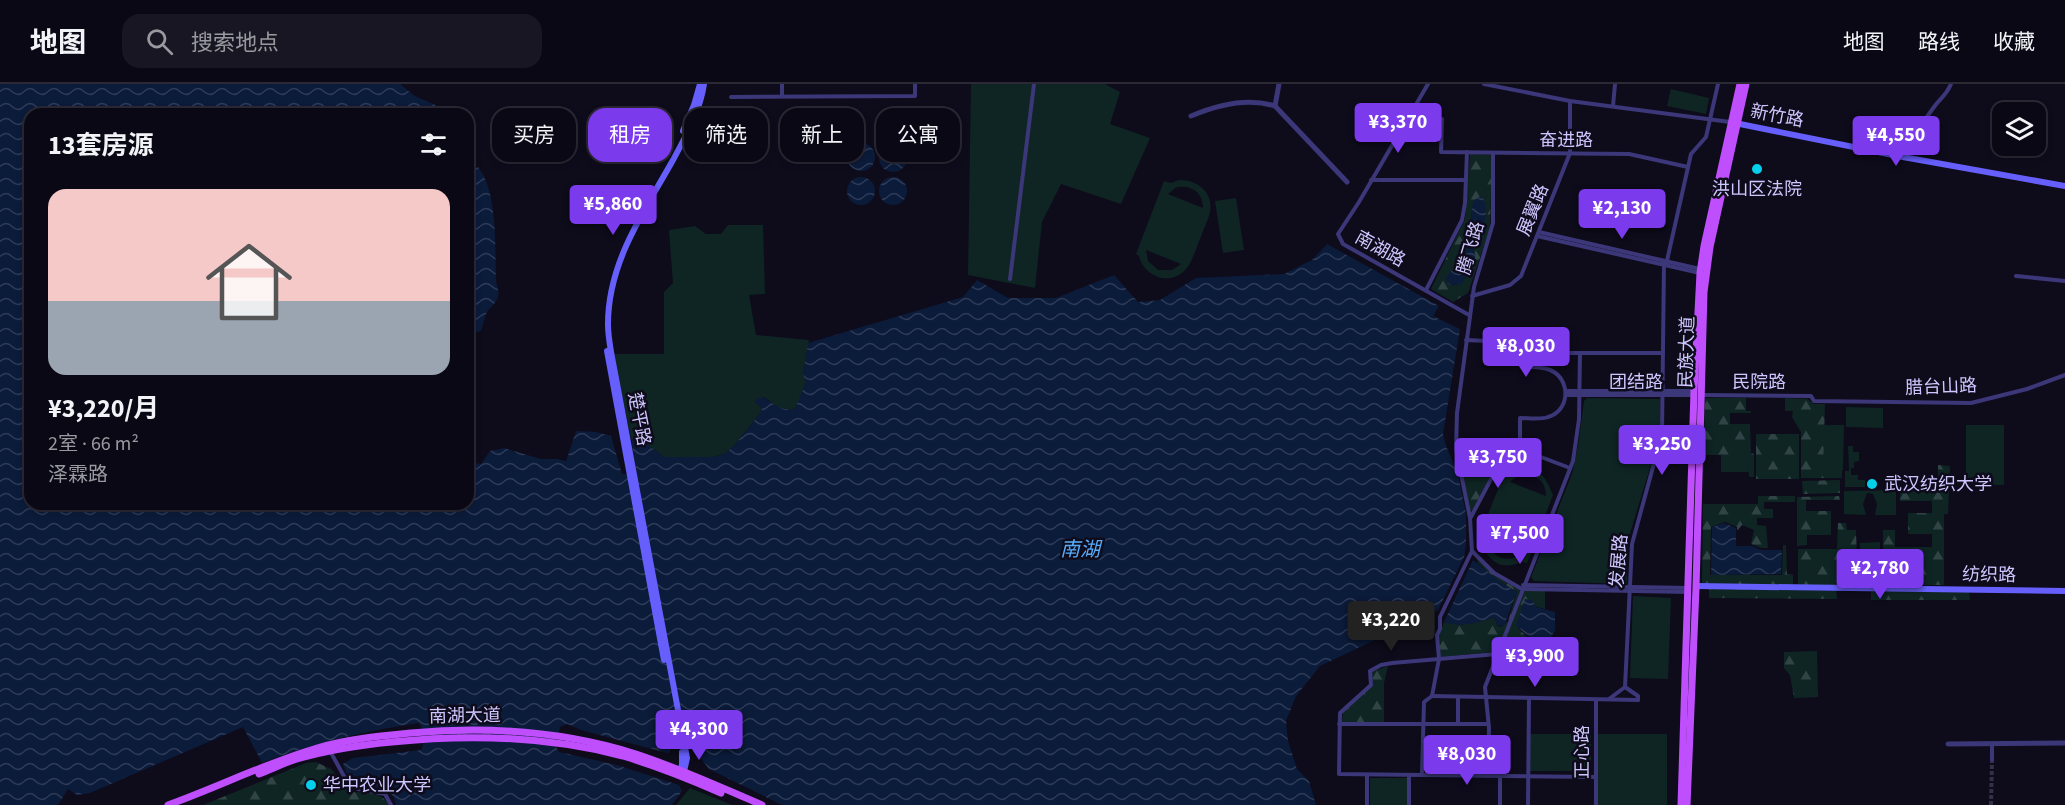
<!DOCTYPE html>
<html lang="zh">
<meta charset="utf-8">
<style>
:root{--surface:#0a0814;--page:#181622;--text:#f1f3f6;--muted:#999aa0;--line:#2a2934;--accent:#7c3aed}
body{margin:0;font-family:"Source Sans 3","Noto Sans SC",sans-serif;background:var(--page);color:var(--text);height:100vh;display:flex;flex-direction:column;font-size:22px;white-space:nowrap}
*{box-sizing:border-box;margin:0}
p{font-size:20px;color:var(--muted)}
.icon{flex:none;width:33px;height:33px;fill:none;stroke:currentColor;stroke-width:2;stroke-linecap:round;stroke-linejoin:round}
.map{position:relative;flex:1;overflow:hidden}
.side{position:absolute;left:24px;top:24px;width:450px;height:402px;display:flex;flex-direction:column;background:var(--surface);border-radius:18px;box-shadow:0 3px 9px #0003,0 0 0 2px var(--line)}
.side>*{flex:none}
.banner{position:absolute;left:492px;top:24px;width:570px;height:54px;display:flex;gap:12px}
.tools{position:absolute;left:1992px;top:18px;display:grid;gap:12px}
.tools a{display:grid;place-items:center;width:54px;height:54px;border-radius:12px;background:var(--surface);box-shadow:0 3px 9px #0003,0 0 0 2px var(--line);font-size:30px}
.price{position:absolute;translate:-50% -51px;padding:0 14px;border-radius:6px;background:var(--accent);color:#fff;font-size:20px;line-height:39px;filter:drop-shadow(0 2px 3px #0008)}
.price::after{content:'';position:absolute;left:50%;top:36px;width:18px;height:14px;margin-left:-9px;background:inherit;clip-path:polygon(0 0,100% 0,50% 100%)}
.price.on{background:#222;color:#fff}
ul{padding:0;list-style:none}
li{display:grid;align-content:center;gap:12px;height:318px;padding:0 24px}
li span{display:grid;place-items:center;height:186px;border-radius:18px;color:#555}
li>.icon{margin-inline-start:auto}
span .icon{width:108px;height:108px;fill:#fffc;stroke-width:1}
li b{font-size:26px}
h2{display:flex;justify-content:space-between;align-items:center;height:72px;padding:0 24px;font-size:26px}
.tag{padding:0 21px;border-radius:18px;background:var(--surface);box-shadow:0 3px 9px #0003,0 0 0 2px var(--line);font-size:21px;line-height:54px}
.tag.on{background:var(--accent);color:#fff}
header{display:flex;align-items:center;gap:36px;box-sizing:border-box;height:84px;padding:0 30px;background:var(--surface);border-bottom:2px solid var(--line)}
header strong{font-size:28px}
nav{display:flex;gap:33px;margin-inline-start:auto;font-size:21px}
.search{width:420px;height:54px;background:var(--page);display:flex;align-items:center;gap:15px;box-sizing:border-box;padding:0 21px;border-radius:18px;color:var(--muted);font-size:22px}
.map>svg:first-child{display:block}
</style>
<header>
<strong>地图</strong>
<div class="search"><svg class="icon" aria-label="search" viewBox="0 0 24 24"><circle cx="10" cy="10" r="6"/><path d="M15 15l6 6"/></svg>搜索地点</div>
<nav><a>地图</a><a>路线</a><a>收藏</a></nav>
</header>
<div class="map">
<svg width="2065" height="721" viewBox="0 0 2065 721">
<defs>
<pattern id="forest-firs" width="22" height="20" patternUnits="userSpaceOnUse" patternTransform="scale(1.5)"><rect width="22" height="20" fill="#0e2524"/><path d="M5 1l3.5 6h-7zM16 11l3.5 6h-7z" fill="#304345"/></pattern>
<pattern id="water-waves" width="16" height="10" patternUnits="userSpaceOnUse" patternTransform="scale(1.5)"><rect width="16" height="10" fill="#0b1b3a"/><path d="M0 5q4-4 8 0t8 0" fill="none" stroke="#2d3b58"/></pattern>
</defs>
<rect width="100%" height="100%" fill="#0e0b1b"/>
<g fill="#0e2524" fill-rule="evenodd">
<polygon points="971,0 1105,0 1120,8 1110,40 1150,54 1121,120 1061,100 1042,138 1035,204 968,191"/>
<polygon points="1671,5 1709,14 1706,30 1667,22"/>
<path d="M1179,96C1197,95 1214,109 1210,128C1208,137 1203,146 1200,155C1196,164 1193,177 1186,185C1171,203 1144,193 1139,172L1136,170L1164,97L1171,99ZM1177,103C1192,101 1203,109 1203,124L1168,110ZM1146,166L1181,180L1172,186H1158L1148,177Z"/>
<polygon points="1236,114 1244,166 1223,169 1215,117"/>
<polygon points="728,141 763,141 765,210 749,211 756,251 809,256 803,291 806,298 797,322 793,326 779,324 764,313 755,318 762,324 762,327 733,363 724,370 713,373 664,373 643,357 631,355 613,270 664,270 664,208 673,199 669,146 695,142 706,150 721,150"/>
<polygon points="1587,314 1660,315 1660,351 1628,456 1627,500 1534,497 1531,493 1572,390 1578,362 1584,317"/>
<polygon points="1846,323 1883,324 1883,344 1846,343"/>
<polygon points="1823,341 1844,341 1843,386 1823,386"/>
<polygon points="1966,341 2004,341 2004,401 1966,400"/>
<polygon points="1848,362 1853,362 1853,368 1859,368 1859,377 1854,378 1854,384 1851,384 1851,391 1858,391 1858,396 1865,396 1865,403 1845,403 1845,387 1849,387"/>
<polygon points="1721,371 1733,371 1748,377 1749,388 1721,388"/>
<path d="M1506,385C1512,388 1514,387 1520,385C1540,380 1547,397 1553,411L1527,479C1520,477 1519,480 1512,481C1495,484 1483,470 1482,455L1479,453ZM1523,390C1537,390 1546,398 1546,412L1510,398L1516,393ZM1488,453L1524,467C1510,482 1488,474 1488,453Z"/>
<polygon points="1896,406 1896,431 1875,431 1877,420 1873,410 1867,409 1863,420 1866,431 1844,430 1844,407"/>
<polygon points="1880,458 1880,488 1860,488 1860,459"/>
<polygon points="1633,512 1671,514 1668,595 1630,594"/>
<rect x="1530" y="650" width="61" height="37"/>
<rect x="1598" y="650" width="69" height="71"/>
<rect x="1370" y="694" width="37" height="27"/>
<polygon points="690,704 732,721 676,721"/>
</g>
<g fill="url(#forest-firs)" fill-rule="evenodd">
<path d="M1470,70L1490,71L1492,73L1490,144L1468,209L1453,218L1431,205L1465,135ZM1474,116L1482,146L1471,153L1475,173L1474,182C1466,190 1463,203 1451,201L1453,186L1458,185L1462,171L1467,167L1469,145Z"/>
<polygon points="1705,314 1746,314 1746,327 1751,327 1751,329 1730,329 1730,340 1750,340 1751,369 1754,370 1754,393 1749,393 1748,377 1739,377 1733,371 1704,371"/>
<polygon points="1785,314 1807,315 1814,320 1825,320 1823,386 1842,386 1842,394 1801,394 1801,348 1792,333 1793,327 1785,327"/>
<rect x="1756" y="350" width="43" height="45"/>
<polygon points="1463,373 1496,373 1499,375 1472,427 1470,426 1460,376"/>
<polygon points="1938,381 1950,382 1948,430 1944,430 1944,501 1879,501 1879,493 1894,492 1895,476 1883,476 1883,446 1895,446 1895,463 1932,463 1932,450 1908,450 1908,429 1932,429 1932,417 1900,417 1900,406 1938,407"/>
<polygon points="1840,396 1840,409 1803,410 1802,397"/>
<polygon points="1758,412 1795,412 1795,418 1764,418 1764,425 1773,425 1773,434 1757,434 1757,441 1766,442 1768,464 1761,464 1751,460 1754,446 1742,441 1737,447 1737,443 1725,438 1711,443 1710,491 1782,491 1783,461 1786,461 1787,490 1793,491 1793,501 1702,501 1703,420 1758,420"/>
<polygon points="1839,412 1840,416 1806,416 1806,427 1831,427 1831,451 1807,451 1807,461 1797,462 1797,413"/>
<polygon points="1838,439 1846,439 1847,446 1856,446 1857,476 1847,476 1847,501 1798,501 1798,465 1837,465"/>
<path d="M1477,475C1503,498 1509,506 1545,507V525L1534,522L1532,516L1518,544L1530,556L1511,555L1503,567L1440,573L1439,552L1444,538C1462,543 1475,539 1492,534L1495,535L1497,541L1501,543L1508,537L1517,508L1494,494L1478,479Z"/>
<polygon points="1709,502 1836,504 1837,515 1709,514"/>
<polygon points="1871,504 1969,506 1970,516 1871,516"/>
<polygon points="1817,567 1818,613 1794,614 1790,591 1784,584 1784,568"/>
<polygon points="1388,582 1384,599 1384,638 1342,638 1343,628 1373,600 1371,588"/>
<polygon points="1428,675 1486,676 1486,689 1428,689"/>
<path d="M316,678L331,685L352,708C367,709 381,707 389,721H203L306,679Z"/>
</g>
<g fill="url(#water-waves)">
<path d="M0,0H400L415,12L456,30H30V420H468V378L481,380L490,367L504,364L541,375H557L566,377L576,347L596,348L611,352L622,390H637L631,355L643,357L664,373H713L724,370L733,363L762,327V324L756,319L755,316L763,313C773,320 783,328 795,325L806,298L803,291L808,259L963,213L977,196L1008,214H1056L1114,191L1138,218L1160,216L1196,194L1284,190L1312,176L1327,160L1439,222L1433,232L1460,245L1443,350L1446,362L1458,390L1466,430V460L1464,473L1438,526L1320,582L1296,612L1286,637L1288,657L1297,685L1309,697L1316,721H782L709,685L698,671L694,657L672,660L670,668L667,669L581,646L567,640L560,643L556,663L559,668L617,681L679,701L682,707L672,721H396C393,698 366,706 353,696C347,692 345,686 343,680L353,674L421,666C425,658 425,647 419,639C364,647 313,659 262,679L243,643L90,709L77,711L68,705L58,721H0Z"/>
<circle cx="861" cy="73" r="14"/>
<circle cx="893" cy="74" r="14"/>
<path d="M478,83C498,107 495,165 496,196C496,202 500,207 498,213C496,220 490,223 487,228C484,233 484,240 481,246L478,248L468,247V87Z"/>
<circle cx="861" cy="107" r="14"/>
<circle cx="893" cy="107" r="14"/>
<path d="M1478,113H1482C1488,121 1486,135 1483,144L1471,153C1472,162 1478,176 1473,183C1468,190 1465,192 1462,200L1451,201L1447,199L1446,193L1451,187L1458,185L1462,171L1467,167L1473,118Z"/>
<polygon points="1724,439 1736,444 1736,462 1752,462 1761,466 1782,466 1781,490 1711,491 1712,443"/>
<path d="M1473,476L1499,497L1517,508L1504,542L1497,541L1495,535L1492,534C1475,539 1461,544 1444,538Z"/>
<polygon points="1525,515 1532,516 1536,523 1555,528 1555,547 1546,560 1534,558 1516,541"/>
</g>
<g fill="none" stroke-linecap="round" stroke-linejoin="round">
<polyline stroke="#343048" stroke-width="4" stroke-dasharray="4 2" stroke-linecap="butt" points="1991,721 1992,676"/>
<g stroke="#3b3779" stroke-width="4">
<polyline points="782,0 782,11"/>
<polyline points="1428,0 1359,118 1338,150 1343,160 1469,231"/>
<polyline points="1484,0 1570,17 1730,38"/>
<polyline points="731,13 915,12 915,0"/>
<polyline points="1613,22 1615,0"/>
<polyline points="1406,35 1442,35 1441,68 1629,70 1688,83"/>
<path d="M1903,73C1912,54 1922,39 1934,23C1941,13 1946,12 1951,0"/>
<polyline points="1371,96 1466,96"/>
<polyline points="1539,148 1700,185"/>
<polyline points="1537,152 1700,189"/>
<polyline points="1666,181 1691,70 1706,53 1718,0"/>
<polyline points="2016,192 2065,197"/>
<polyline points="1010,195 1034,0"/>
<polyline points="1426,206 1462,136 1465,119 1467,68"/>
<polyline points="1472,212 1510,201 1521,192 1570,69 1570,17"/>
<polyline points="1466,256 1508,258 1526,269 1663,269"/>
<polyline points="1566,307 1694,307"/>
<polyline points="1566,311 1694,311"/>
<polyline points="1702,311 1811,312 1814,317 1971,319 2027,305 2065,291"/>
<path d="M1520,370V334C1529,334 1540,336 1548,333C1569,327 1571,299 1554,288C1545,282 1532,284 1522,282L1520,266"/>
<polyline points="1457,371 1533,370 1570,384"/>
<polyline points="1471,433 1500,378 1502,370"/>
<polyline points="1472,467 1494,489 1522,505 1689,508"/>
<polyline points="1523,501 1689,504"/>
<polyline points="1497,570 1392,579 1381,581 1370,587 1371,601 1340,629 1339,690 1596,693"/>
<polyline points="1625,603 1632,460 1662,350 1664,177"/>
<polyline points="1625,603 1638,612 1638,616"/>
<polyline points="1432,612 1638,616"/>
<polyline points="1458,613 1458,640"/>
<polyline points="1609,615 1625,603"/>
<polyline points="1596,616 1596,721"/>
<polyline points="1339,640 1488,640"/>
<polyline points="1992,660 1992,676"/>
<polyline points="330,667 345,694 358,705 385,710 391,721"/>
<polyline points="1422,691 1424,618 1432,612 1439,575 1437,551 1440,545 1440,533 1472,467 1470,434 1456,365 1457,329 1474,203 1493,139 1493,69"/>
<polyline points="1488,692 1489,644 1485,603 1573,377 1579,335 1580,269"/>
<polyline points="1367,721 1367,691"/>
<polyline points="1409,721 1409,691"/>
<polyline points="1500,721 1500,692"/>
<polyline points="1528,721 1529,614"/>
</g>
<g stroke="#3b3779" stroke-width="5">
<polyline points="1275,22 1279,0"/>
<path d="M1191,32C1217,21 1247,13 1275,22L1347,98"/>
<polyline points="1948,660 2065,659"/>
</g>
<g stroke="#665ffc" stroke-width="6">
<polyline points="1735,39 1903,73 2065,102"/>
<polyline points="683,47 694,21 700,0"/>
<polyline points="607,267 664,576"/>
<polyline points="1696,502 2065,507"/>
<polyline points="678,690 682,681 682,668"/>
<path d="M683,692L687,674L615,289C612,273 608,256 608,240C608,178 644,128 673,76C686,52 700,27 704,0"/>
</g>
<g stroke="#bf4ffc" stroke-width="7">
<path d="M259,690C272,685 284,679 297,675C328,666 360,661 392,658C469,650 547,652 623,672C656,682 689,695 721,709"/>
<path d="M168,721C218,703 266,679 317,664C347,655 380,652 411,649C487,642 563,647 636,670C679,684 720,703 762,721"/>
<polyline points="1681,721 1694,307 1700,189 1704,162 1740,0"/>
<polyline points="1687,721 1696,504 1704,208 1710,163 1746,0"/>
</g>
</g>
<g fill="#05d0ec" stroke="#0e0b1b" stroke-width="2">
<circle cx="1757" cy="85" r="6"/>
<circle cx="1872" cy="400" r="6"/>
<circle cx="311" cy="701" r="6"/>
</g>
<g text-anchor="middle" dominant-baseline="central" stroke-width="5" stroke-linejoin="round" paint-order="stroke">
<g font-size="18" fill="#cec6fe" stroke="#0e0b1b">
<text transform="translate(1777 32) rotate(11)">新竹路</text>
<text x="1566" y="56">奋进路</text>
<text transform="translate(1533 126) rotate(-68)">展翼路</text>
<text transform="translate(1471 164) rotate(-74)">腾飞路</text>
<text transform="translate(1380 165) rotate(29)">南湖路</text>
<text transform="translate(1687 268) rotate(-88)">民族大道</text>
<text x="1636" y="298">团结路</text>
<text x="1759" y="298">民院路</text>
<text transform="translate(1941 303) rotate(-2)">腊台山路</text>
<text transform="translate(639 335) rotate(79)">楚平路</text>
<text transform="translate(1619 477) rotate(-85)">发展路</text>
<text transform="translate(1989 491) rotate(1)">纺织路</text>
<text transform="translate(465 632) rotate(-1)">南湖大道</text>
<text transform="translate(1582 668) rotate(-90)">正心路</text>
</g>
<g font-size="18" fill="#cec6fe" stroke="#0e0b1b" text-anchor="start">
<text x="1757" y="105" text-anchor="middle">洪山区法院</text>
<text x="1884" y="400">武汉纺织大学</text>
<text x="323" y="701">华中农业大学</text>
</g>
<g font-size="20" font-style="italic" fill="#56acfc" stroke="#0e0b1b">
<text x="1080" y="466">南湖</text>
</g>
</g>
</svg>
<div class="tools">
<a><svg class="icon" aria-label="layers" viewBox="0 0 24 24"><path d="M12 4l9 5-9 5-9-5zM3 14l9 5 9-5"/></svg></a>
</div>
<b class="price" style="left:1398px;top:70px">¥3,370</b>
<b class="price" style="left:1896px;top:83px">¥4,550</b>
<b class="price" style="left:613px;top:152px">¥5,860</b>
<b class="price" style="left:1622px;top:156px">¥2,130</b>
<b class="price" style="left:1526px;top:294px">¥8,030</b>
<b class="price" style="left:1662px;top:392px">¥3,250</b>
<b class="price" style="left:1498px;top:405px">¥3,750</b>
<b class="price" style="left:1520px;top:481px">¥7,500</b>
<b class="price" style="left:1880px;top:516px">¥2,780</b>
<b class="price on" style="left:1391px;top:568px">¥3,220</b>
<b class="price" style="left:1535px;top:604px">¥3,900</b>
<b class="price" style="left:699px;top:677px">¥4,300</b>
<b class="price" style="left:1467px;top:702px">¥8,030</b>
<div class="banner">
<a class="tag">买房</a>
<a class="tag on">租房</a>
<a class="tag">筛选</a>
<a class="tag">新上</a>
<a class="tag">公寓</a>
</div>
<section class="side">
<h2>13套房源<svg class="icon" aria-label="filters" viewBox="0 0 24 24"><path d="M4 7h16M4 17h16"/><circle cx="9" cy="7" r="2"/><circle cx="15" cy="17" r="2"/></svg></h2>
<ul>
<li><span style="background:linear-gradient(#f6c9c9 60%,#9aa5b1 0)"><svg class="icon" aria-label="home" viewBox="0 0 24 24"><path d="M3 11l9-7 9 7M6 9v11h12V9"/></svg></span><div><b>¥3,220/月</b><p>2室 · 66 m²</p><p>泽霖路</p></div></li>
</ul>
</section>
</div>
